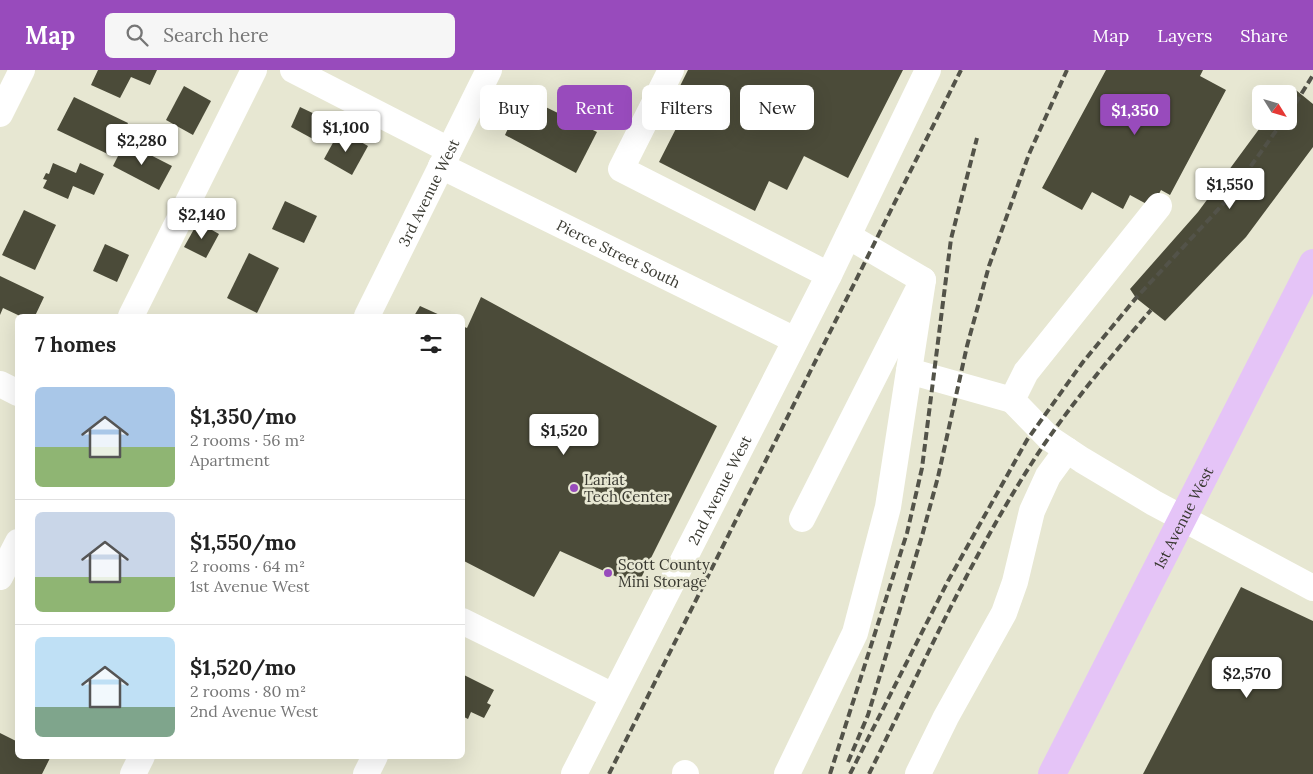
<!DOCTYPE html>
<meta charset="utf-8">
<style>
:root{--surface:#fff;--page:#f6f6f6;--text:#222;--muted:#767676;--line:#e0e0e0;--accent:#984bbc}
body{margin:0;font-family:Lora,serif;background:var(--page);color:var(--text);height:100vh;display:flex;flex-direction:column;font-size:19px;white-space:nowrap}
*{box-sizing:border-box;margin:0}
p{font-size:16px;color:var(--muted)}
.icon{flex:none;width:28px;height:28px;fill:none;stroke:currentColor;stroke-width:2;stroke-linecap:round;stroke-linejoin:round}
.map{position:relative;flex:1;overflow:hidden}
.drawer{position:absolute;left:15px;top:244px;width:450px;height:445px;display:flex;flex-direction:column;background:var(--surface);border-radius:8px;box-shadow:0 5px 20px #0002}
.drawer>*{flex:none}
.hud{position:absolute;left:480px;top:15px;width:475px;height:45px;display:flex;gap:10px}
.needle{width:32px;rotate:127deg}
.buttons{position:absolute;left:1252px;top:15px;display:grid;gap:10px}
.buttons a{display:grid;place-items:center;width:45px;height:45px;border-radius:8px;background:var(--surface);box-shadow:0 5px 20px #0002;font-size:25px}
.price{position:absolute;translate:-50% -42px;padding:0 11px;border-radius:5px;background:#fff;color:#222;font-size:16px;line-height:32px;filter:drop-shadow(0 1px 2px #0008)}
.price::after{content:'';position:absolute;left:50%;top:30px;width:15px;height:11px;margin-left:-8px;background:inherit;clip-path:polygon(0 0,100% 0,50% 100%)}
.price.selected{background:var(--accent);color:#fff}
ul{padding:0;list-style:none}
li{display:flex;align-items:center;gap:15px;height:125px;padding:0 20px}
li+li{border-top:1px solid var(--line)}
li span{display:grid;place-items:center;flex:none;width:140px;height:100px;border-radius:8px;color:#555}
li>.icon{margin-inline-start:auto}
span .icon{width:60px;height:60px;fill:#fffc;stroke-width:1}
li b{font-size:21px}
h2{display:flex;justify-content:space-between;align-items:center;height:60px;padding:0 20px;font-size:21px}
.chip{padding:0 18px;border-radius:8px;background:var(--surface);box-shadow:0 5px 20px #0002;font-size:18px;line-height:45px}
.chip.selected{background:var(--accent);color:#fff}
header{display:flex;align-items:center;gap:30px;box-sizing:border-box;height:70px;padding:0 25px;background:var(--accent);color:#fff}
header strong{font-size:24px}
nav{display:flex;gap:28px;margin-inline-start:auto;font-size:18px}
.search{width:350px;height:45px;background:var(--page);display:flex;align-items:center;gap:12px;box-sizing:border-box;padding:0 18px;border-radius:8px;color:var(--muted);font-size:19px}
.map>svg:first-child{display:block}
</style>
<header>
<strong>Map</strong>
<div class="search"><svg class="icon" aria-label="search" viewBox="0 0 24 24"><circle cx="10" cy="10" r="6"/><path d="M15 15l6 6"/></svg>Search here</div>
<nav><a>Map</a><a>Layers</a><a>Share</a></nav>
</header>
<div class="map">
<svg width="1313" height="704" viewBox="0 0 1313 704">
<rect width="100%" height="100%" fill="#e7e7d2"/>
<g fill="#4b4b39">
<polygon points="98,0 157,0 150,15 131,7 120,28 91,15"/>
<polygon points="688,0 903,0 848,108 804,86 787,120 769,111 755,141 659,92 689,33 675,26"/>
<polygon points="1106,0 1203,0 1200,6 1226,20 1170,125 1161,120 1152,137 1130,125 1123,139 1092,122 1082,140 1042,118"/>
<polygon points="184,16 211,31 193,65 166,50"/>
<polygon points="1291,16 1313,34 1313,77 1246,167 1165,251 1136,228 1130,219 1198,142 1265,51 1289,51 1289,24 1285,24"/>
<polygon points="523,26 597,62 576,103 505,65"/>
<polygon points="74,27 128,53 112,86 57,60"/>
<polygon points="300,37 323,48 313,69 291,57"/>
<polygon points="340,60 368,76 352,105 324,89"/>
<polygon points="125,72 172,96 159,120 113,96"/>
<polygon points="53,93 76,103 80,93 104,104 94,125 73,116 68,129 43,118 47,110 43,109 46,103 49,104"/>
<polygon points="285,131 317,146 304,173 272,159"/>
<polygon points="24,140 56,155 35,200 2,185"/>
<polygon points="198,152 219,164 206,188 184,177"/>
<polygon points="105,174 129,185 117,212 93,201"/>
<polygon points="249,183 279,198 257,243 227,228"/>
<polygon points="0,206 44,227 35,246 20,246 3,238 0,245"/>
<polygon points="481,227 717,356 637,516 560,481 534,527 462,490 462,256 467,258"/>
<polygon points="420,236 442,246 414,246"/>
<polygon points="1241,517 1313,551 1313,704 1143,704"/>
<polygon points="462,604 494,620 487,633 491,635 484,648 471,642 468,649 462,646"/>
<polygon points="0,663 18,672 18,686 46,686 50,688 42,704 0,704"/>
</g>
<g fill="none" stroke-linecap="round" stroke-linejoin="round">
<g stroke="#fff" stroke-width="26">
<polyline points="293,0 449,80"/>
<polyline points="0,44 22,0"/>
<path id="s1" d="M441,96L795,270"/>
<polyline points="1159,136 1026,302 1012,330 1049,368 1082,390 1154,433 1313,518"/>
<polyline points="829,205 928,0"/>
<polyline points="131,246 254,0"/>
<path id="s2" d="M367,246L489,0"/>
<polyline points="909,301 1012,330"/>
<polyline points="0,314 18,323"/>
<polyline points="802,449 923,210 848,166"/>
<polyline points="0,507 18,472"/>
<polyline points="462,551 613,626"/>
<polyline points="685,703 686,704"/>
<polyline points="133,704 142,686"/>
<polyline points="366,704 375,686"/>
<path id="s3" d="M574,704L829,205L621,99L671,0"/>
<polyline points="787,704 855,563 888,437 923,210"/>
<polyline points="918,704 946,647 1004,543 1015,512 1032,441 1048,406 1067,380"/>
</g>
<path stroke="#e5c4f7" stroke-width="28" id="s4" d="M1052,704L1313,193"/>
<g stroke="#535349" stroke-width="4" stroke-dasharray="8 4" stroke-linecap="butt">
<polyline points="1289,44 1313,5"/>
<polyline points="848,692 868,645 922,466 938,407 967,276 989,196 1029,84 1067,0"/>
<polyline points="609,704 961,0"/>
<polyline points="830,704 907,463 922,398 951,169 977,68"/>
<polyline points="850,704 948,511 1027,370 1083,292 1136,228 1226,131 1283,51"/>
<path d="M869,704C924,593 974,479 1043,376C1076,328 1113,284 1151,240"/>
</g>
</g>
<g fill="#984bbc" stroke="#e7e7d2" stroke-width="2">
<circle cx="574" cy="418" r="5"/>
<circle cx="608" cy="503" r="5"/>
</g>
<g text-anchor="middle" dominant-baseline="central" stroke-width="5" stroke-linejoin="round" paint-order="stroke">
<g font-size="15" fill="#383830" stroke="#e7e7d2">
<text stroke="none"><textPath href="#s2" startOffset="138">3rd Avenue West</textPath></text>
<text stroke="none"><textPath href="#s1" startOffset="198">Pierce Street South</textPath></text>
<text stroke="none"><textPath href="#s3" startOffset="319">2nd Avenue West</textPath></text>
<text stroke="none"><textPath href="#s4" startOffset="288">1st Avenue West</textPath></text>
</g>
<g font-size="15" fill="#383830" stroke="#e7e7d2" text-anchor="start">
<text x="584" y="409">Lariat<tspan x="584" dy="17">Tech Center</tspan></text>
<text x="618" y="494">Scott County<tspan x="618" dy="17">Mini Storage</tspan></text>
</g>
</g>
</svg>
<div class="buttons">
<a><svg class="needle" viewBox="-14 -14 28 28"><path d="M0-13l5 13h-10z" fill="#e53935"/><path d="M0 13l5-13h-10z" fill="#767676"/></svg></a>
</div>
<b class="price selected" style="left:1135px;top:66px">$1,350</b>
<b class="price" style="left:346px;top:83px">$1,100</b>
<b class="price" style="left:142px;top:96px">$2,280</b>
<b class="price" style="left:1230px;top:140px">$1,550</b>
<b class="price" style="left:202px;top:170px">$2,140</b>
<b class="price" style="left:564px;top:386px">$1,520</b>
<b class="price" style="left:1247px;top:629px">$2,570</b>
<div class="hud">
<a class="chip">Buy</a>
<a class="chip selected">Rent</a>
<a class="chip">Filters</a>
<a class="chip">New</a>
</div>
<section class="drawer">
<h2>7 homes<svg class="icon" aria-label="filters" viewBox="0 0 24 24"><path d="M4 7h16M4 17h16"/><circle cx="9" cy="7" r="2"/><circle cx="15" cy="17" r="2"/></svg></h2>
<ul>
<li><span style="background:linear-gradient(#a9c7e8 60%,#8fb573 0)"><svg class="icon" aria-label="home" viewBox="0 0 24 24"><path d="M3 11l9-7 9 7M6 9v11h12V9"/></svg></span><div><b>$1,350/mo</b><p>2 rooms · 56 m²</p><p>Apartment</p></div></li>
<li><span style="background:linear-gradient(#c9d6e8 65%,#8fb573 0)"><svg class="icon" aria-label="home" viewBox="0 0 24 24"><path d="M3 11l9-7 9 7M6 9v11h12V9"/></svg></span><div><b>$1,550/mo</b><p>2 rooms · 64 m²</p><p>1st Avenue West</p></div></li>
<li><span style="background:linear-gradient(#bfe0f5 70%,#7fa58c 0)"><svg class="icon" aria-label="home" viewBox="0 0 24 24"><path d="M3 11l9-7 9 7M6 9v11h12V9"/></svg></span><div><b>$1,520/mo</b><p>2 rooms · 80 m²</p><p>2nd Avenue West</p></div></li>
</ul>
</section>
</div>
